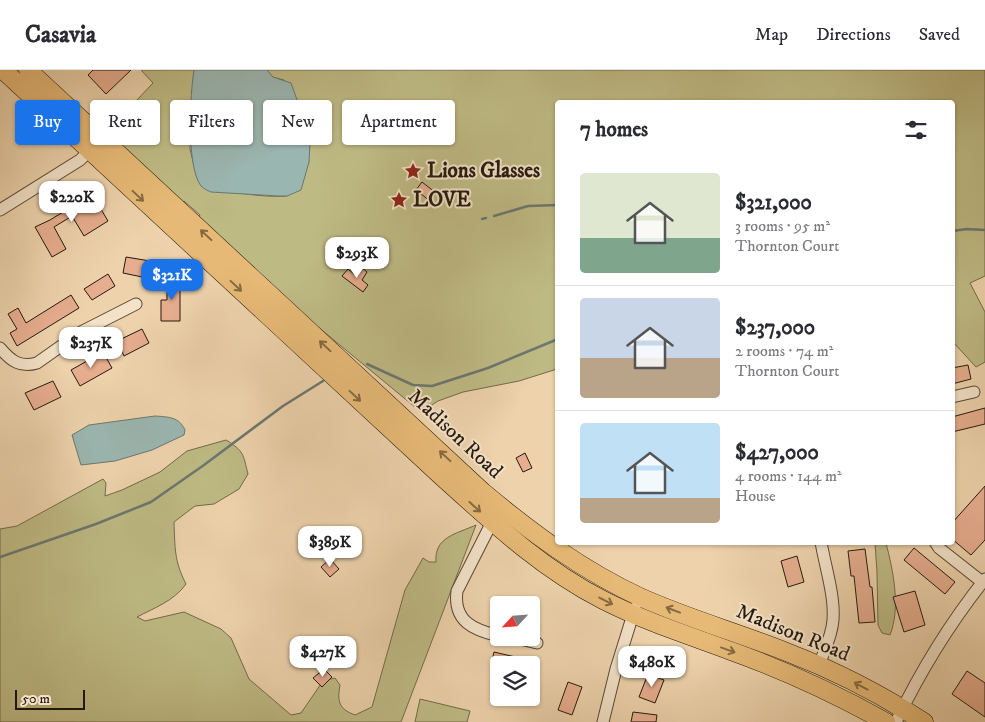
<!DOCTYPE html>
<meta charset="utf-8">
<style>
:root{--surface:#fff;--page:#f7f7f7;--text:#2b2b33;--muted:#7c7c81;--line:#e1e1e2;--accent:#1a73e8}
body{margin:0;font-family:"IM FELL DW Pica",serif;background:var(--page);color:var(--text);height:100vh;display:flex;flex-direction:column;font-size:19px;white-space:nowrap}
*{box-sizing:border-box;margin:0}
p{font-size:16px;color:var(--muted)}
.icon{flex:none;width:28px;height:28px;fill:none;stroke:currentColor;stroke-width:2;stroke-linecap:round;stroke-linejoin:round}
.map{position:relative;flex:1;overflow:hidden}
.sheet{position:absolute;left:555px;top:30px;width:400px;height:445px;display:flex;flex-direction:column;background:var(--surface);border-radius:5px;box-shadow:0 1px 4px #0004}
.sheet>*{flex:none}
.banner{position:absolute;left:15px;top:30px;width:465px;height:45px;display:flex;gap:10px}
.needle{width:32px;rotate:244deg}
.fabs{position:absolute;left:490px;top:526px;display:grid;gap:10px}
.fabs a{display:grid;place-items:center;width:50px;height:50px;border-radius:5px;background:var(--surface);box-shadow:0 1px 4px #0004;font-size:25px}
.scale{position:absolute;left:15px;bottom:12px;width:70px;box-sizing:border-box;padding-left:5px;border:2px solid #25190f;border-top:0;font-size:14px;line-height:18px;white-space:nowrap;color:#25190f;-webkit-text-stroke:4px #f3e2c8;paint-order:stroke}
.price{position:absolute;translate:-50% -42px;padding:0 11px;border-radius:10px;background:#fff;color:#222;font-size:16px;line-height:32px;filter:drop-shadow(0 1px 2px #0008)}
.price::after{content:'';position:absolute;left:50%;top:30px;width:15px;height:11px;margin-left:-8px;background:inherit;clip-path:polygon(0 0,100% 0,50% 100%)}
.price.selected{background:var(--accent);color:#fff}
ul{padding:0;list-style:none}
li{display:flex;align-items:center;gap:15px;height:125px;padding:0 25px}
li+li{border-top:1px solid var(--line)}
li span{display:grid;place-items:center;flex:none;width:140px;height:100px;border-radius:5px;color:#555}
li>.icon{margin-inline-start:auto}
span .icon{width:60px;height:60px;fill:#fffc;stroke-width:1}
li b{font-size:21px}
h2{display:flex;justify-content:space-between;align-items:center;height:60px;padding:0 25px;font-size:21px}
.pill{padding:0 18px;border-radius:5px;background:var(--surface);box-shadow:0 1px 4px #0004;font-size:18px;line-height:45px}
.pill.selected{background:var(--accent);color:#fff}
header{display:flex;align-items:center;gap:30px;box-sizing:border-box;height:70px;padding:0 25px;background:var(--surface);border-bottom:1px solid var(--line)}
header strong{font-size:24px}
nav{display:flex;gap:28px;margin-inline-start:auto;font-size:18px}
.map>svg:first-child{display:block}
</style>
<header>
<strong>Casavia</strong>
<nav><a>Map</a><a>Directions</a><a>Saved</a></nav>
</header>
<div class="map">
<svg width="985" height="652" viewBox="0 0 985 652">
<rect width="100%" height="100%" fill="#edd2ab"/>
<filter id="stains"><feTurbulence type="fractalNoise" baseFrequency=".004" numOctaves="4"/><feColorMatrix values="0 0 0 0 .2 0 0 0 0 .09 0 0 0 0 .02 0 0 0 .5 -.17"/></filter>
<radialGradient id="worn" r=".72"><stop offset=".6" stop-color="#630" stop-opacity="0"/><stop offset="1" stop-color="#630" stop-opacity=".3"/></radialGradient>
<g fill="#beba84" stroke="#726a4a">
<path d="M141,0H194L190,79L197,108L202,117C230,121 259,128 287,126L304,104L309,92L284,10L272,7L267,0H985V206L970,213L985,242V292L976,297L953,272L952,32H558L557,299L519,311L463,322L438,331L421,342L266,214L199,147L200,145L184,131L183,133L116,71L121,69L126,65L119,58L117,51L153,13Z"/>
<path d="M226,370C244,381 243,384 248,404L239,419L214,434L195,436L174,452C175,477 174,491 186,514C174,531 154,538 137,547L145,551L184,542L221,559L231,568L249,609L291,645L301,643L323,611L335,608L340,615C337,632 339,639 355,645L372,637L405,520L423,488L429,492H436C434,467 456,464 476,455L401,652H0V459L17,456L103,409L106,413L105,426L122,420L160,402L187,381Z"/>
<path d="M875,473H886C893,500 901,538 890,565L882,563L878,555L877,502Z"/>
<polygon points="420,629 470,641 467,652 415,652"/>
</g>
<g fill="#9ab6b0" stroke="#6b7770">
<path d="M194,0H267L273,7L291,13L307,58L310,73L309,92L301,120L287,126H278L211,122C207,120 204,119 201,116C186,96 190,24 194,0Z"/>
<path d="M155,346C169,347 179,347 185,360L184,365L152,380L115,391L81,395L72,365L89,355Z"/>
</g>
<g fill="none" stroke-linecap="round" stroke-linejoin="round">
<g stroke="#6b7770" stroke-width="2.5">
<polyline points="494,146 528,136 558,135"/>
<polyline points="482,149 486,148"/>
<polyline points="952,161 967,159 985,160"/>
<polyline points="367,294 413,315 432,316 488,298 558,269"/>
<polyline points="0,487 96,454 151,432 204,395 283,336 323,311"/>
</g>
</g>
<g fill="#e6ad8e" stroke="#25190f">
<polygon points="93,0 131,0 106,24 88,5"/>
<polygon points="422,112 436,123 430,131 416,120"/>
<polygon points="92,124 108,151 84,166 72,146 54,157 66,179 52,187 35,157 50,150"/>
<polygon points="126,187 150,191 149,196 154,197 152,209 123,203"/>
<polygon points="361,197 367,202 362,210 368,215 363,222 342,206 348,199 355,205"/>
<polygon points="108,204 115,216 92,230 84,219"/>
<polygon points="167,206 180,206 180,251 161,251 161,230 167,230"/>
<polygon points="71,225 79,238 17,276 10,263 17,259 8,244 18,238 26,253"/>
<polygon points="142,259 149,273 124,286 117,271"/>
<polygon points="103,282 112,298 80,316 71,300"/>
<polygon points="968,295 971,309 952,314 952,298"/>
<polygon points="53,311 61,327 34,340 25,323"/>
<polygon points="985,338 985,354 952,362 952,347"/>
<polygon points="525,383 532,398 523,402 516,388"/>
<polygon points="985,416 985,470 971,485 952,469 952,453"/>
<polygon points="914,478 955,512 945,524 904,490"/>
<polygon points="865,479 870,517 872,517 875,552 859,553 854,506 851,506 848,481"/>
<polygon points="797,486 804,512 788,517 781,491"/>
<polygon points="330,489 339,499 330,507 321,497"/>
<polygon points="915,521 925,555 904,562 893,527"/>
<polygon points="494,582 537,592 537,595 499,595 499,597 491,595"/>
<polygon points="324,599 332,607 322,617 313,608"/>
<polygon points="967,601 985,613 985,647 952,624"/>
<polygon points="648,604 664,610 655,633 639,627"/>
<polygon points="568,612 582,617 572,645 558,640"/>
<polygon points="633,642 657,645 656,652 631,652"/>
</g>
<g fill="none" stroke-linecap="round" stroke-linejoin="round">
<g stroke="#574736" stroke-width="13">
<g id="minor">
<polyline points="0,140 80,90 94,76"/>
<path d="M0,278C11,291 20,298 37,293L81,262L136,234"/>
<polyline points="952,327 974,322"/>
<path d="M492,452L457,521C453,551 473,560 499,566"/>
<polyline points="935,472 939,478 982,512"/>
<polyline points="516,568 537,573"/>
<path d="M819,595C824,581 832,566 833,550C835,526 825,496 821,472"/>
<polyline points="603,652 616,599 635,538"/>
<path d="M896,652C920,602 950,553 985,509"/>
</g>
</g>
<g stroke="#25190f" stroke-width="19">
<g id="primary">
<path d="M3,0L441,406C492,452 542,499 603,530C644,551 688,565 731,581C784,600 836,624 886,652"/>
<path d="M28,0L483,422C532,463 582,500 640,527C689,549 740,563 789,583C836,601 882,625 924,652"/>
</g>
</g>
<use href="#minor" stroke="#f3e2c8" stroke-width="11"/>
<use href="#primary" stroke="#e6b976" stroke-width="18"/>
</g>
<defs><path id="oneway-shaft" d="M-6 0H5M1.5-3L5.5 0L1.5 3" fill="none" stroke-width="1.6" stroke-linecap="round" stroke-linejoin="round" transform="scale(1.25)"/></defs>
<g stroke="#866942">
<use href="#oneway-shaft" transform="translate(138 126) rotate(43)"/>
<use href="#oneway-shaft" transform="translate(206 165) rotate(-137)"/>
<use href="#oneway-shaft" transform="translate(236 216) rotate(43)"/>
<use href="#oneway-shaft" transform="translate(325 276) rotate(-137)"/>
<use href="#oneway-shaft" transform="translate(355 326) rotate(43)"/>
<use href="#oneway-shaft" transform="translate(445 386) rotate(-137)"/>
<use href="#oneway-shaft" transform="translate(475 437) rotate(42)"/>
<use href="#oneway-shaft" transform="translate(606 531) rotate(27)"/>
<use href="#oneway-shaft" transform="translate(673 540) rotate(-159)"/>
<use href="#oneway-shaft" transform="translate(728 580) rotate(20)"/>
<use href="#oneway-shaft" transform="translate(861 616) rotate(-152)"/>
</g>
<defs>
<g id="sight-bare" transform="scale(1.35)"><path d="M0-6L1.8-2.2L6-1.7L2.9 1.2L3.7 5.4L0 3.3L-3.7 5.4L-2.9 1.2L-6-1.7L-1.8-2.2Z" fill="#8f2418" stroke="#f3e2c8" stroke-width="2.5" paint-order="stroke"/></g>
</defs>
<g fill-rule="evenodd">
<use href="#sight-bare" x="413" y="101"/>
<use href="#sight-bare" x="399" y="130"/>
</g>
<g text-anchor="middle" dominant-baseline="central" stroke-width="4" stroke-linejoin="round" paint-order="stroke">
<g font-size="21" font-weight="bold" fill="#25190f" stroke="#f3e2c8" text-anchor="start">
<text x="427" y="101">Lions Glasses</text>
<text x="413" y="130">LOVE</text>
</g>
<g font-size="21" fill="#25190f" stroke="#f3e2c8">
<text transform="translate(455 364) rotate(43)">Madison Road</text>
<text transform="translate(793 563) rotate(22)">Madison Road</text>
</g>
</g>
<rect width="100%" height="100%" filter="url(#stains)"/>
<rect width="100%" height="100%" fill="url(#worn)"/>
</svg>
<div class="fabs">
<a><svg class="needle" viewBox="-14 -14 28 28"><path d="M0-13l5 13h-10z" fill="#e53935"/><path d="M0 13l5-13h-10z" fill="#7c7c81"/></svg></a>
<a><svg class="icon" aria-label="layers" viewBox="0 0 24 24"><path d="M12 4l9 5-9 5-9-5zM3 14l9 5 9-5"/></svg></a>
</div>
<div class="scale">50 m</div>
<b class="price" style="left:72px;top:153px">$220K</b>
<b class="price" style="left:357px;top:209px">$293K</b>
<b class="price selected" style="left:172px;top:231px">$321K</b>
<b class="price" style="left:91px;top:299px">$237K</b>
<b class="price" style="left:330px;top:498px">$389K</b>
<b class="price" style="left:323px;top:608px">$427K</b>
<b class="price" style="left:652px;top:618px">$480K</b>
<div class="banner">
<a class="pill selected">Buy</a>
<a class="pill">Rent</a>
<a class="pill">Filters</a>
<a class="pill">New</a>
<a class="pill">Apartment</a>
</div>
<section class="sheet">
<h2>7 homes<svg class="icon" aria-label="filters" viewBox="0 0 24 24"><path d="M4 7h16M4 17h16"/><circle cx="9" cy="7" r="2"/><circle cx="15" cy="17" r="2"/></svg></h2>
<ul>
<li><span style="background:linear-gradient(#dfe7d0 65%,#7fa58c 0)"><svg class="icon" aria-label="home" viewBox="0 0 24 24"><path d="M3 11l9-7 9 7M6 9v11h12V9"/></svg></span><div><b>$321,000</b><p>3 rooms · 95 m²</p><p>Thornton Court</p></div></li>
<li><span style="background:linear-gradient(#c9d6e8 60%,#b9a48a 0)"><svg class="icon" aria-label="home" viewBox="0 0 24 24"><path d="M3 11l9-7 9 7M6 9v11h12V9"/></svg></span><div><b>$237,000</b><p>2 rooms · 74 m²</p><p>Thornton Court</p></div></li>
<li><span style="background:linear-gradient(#bfe0f5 75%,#b9a48a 0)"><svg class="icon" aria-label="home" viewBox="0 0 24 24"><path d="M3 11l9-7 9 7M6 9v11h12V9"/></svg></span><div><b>$427,000</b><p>4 rooms · 144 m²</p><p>House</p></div></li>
</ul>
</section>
</div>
